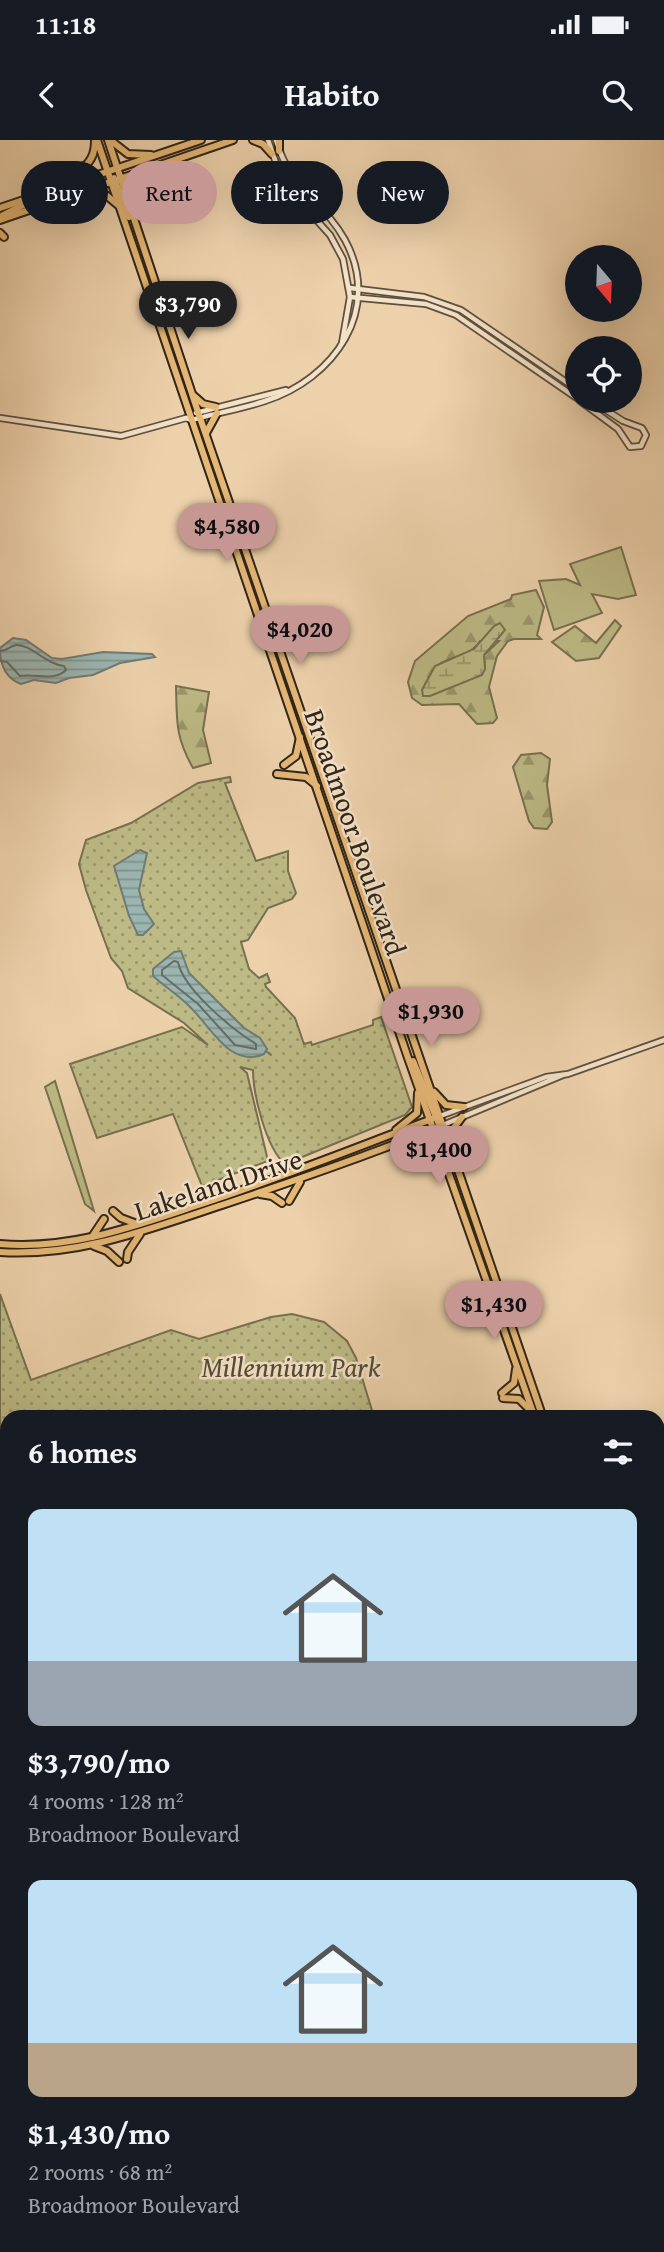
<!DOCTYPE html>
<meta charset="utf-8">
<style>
:root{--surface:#171b24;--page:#20242c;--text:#f1f3f6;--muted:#9ea1a6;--accent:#c59692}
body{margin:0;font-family:"Gentium Book Plus",serif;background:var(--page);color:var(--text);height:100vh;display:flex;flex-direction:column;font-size:26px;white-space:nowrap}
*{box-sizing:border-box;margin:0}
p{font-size:23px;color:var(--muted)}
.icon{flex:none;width:38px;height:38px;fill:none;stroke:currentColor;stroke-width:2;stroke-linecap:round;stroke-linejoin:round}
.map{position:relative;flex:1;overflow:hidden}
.side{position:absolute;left:0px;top:1270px;width:665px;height:842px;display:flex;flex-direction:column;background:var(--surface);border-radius:21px 21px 0 0;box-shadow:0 7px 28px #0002}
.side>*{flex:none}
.guide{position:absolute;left:21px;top:21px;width:623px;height:63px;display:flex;gap:14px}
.needle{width:46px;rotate:161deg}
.fabs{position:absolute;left:565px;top:105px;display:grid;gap:14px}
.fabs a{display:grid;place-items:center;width:77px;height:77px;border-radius:50%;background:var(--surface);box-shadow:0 7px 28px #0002;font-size:35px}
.price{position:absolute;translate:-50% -60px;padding:0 16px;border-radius:24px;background:var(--accent);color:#111;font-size:23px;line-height:46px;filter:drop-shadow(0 2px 4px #0008)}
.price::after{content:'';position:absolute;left:50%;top:42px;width:21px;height:16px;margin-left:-10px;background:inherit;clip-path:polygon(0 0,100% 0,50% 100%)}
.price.active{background:#222;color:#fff}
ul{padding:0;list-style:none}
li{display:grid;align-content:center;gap:14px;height:371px;padding:0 28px}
li span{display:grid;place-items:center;height:217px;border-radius:14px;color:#555}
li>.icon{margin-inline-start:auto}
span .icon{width:126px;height:126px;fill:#fffc;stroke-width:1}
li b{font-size:30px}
h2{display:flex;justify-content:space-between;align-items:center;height:84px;padding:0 28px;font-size:30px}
.chip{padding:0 24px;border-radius:32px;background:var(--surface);box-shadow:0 7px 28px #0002;font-size:24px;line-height:63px}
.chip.active{background:var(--accent);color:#111}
.status{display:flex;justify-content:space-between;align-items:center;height:49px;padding:0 35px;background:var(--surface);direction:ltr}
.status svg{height:19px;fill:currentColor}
header{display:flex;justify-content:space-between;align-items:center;height:91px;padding:0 28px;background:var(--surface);font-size:32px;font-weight:700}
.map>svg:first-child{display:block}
</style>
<div class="status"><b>11:18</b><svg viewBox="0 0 49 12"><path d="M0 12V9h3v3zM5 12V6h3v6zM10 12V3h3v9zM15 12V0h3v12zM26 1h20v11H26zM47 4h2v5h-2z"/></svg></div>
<header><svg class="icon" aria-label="back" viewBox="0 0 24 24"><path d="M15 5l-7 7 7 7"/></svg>Habito<svg class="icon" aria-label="search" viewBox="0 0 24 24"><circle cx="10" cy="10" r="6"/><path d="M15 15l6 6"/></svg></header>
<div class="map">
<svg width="664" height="2112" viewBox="0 0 664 2112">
<defs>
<pattern id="forest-firs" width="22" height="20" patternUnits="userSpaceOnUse" patternTransform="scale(1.75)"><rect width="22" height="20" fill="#bdba85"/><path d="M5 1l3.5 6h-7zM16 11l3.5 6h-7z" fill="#9a976c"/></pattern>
<pattern id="wetland-marsh" width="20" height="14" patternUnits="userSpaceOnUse" patternTransform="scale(1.75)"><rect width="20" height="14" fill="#bdba85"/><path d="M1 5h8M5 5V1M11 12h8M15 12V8" fill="none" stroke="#9a976c"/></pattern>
<pattern id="park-dots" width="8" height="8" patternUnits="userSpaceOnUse" patternTransform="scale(1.75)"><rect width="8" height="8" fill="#bdba85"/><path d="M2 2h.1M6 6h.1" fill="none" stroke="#9a976c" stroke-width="1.8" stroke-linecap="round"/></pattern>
<pattern id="water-rules" width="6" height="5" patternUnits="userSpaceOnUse" patternTransform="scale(1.75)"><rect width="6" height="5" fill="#9bb5b1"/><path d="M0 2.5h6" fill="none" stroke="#7f938f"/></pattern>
</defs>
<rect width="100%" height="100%" fill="#edd1ab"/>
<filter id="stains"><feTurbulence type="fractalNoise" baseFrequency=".00286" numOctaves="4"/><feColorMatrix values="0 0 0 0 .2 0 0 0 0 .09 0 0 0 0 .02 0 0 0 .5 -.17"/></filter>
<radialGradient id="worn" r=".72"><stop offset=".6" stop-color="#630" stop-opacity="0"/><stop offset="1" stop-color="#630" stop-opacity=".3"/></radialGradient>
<g fill="#bdba85" stroke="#76704f" stroke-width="2">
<polygon points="621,407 636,455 618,459 592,454 602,473 554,490 539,441 566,439 580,445 570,424"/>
<polygon points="55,941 94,1071 85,1064 45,947"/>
<polygon points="664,1860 664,1943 658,1945 658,1863"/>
</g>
<g fill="url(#forest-firs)" stroke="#76704f" stroke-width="2" fill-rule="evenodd">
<path d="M536,450L544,467L537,495L541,499H514L508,501L497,516L489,547L497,578L493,583L477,584L459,564L422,565L412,558L408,542L415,521L468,476L511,459L512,455ZM480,501H499L484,515L485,529L435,553L425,544C431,536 432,528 441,523C456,515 470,516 480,501Z"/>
<polygon points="615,480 621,486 599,518 576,521 552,502 575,486 596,503"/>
<path d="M176,546L209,552L203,590L211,623L193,628C175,596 177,582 176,546Z"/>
<polygon points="541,613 550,619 547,645 552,682 547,689 534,688 529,681 513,627 521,615"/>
<rect x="0" y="1475" width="7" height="159"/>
</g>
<polygon fill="url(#wetland-marsh)" stroke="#76704f" stroke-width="2" points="500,483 505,490 484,515 485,529 482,535 430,556 423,556 422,550 435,526 474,509 494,486"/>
<g fill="url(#park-dots)" stroke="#76704f" stroke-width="2">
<path d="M230,637L231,642L225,643L256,721L288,711V731L296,753L292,759L268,768L248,800L241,802L249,829L259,838L267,834L270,842L265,844L266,847L295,878L304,904L311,902L312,905L373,885V880L381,877L412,967L405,975L285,1024C266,1008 253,954 253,930L240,927L247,933L268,1021L202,1046L173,974L97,998L70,924L182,887L208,905L184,883L128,848L122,831L111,818L86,750L79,724L86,700L131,683L198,643Z"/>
<polygon points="0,1154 31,1240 171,1190 199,1199 271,1177 292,1174 324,1182 347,1201 356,1218 374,1277 7,1278 7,1400 0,1403"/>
</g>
<g fill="url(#water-rules)" stroke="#707b74" stroke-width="2">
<path d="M13,498L26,500L52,518L62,519L103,512L152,514L155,517L120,523L93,535L69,538L56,543L34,540L21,544C5,538 0,524 0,508Z"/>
<polygon points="140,710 147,713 139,750 144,769 154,784 143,795 138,795 129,776 114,726"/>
<path d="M181,811L189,833L244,888L260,898L267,909L264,914C231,929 211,887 191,868C180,856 165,847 153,836V829L174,812Z"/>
</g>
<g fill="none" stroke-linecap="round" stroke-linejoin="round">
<g stroke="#656d65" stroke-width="2">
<path d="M0,511C7,511 10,506 16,505C31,504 45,524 64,526L66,530C54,542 36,533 20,536L7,522L0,521"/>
<path d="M174,821L178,822C183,849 233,890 256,904V909L235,905L198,864L162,835V830Z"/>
</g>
<polyline stroke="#707b74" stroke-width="2" points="266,911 271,915"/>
<g stroke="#5e503e" stroke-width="8">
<g id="minor">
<polyline points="268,0 283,43 330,95 343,119 350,157 342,203"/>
<polyline points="350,148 424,157 461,170 578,250"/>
<polyline points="350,157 426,164 456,175 578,259"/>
<polyline points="580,261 618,289 630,307 641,306 646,295 642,288 623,281 592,261"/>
<polyline points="196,273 286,250"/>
<polyline points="0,278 121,296 186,278"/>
<path d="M186,278L192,280C216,273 242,269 265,261C334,239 383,170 345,100C322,59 291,51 276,0"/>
<polyline points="440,976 546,937 568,934 664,900"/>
<polyline points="443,985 563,935"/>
</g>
</g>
<g stroke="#2f2519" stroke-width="10">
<g id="major">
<polyline points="97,0 407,915 535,1278"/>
<polyline points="108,0 198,272 543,1278"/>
<polyline points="110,0 128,14 151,15"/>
<polyline points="253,0 263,4 272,14"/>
<polyline points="279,11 279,0"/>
<polyline points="114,38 129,77"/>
<path d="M51,49C69,31 96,32 95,0"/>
<polyline points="76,56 106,55 118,65"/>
<polyline points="132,66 135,47 150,31"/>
<polyline points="0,68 201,0"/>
<polyline points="0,77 29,62"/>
<polyline points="0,80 233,0"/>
<polyline points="0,93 4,97"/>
<polyline points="194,256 203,264 216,267"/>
<polyline points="206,293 217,273"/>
<polyline points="284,625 296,616 300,597"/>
<polyline points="277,634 306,637 317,646"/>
<polyline points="413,921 438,982"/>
<polyline points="434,952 446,965 464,967"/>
<polyline points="396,990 417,973 418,953"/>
<path d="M401,1005C421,1000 429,1006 443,1019"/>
<polyline points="453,1009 453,989 462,977"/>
<polyline points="260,1054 272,1056 282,1063"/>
<polyline points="289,1061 300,1042"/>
<polyline points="113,1071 121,1078 137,1084"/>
<polyline points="92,1097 104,1079"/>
<path d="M0,1104C68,1110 129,1088 192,1067C273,1041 352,1009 432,979"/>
<polyline points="94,1106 107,1111 119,1122"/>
<path d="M0,1112C78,1117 149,1089 222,1065C297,1040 370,1015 443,985"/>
<polyline points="127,1119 128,1112 140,1094"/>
<polyline points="502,1253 514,1243 516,1229"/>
<polyline points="503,1258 519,1259 531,1271"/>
<polyline points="658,1613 664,1631"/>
<polyline points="658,1637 664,1655"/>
<polyline points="658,1660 664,1669"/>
<polyline points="658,1860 664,1856"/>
<polyline points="101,2112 123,2105"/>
</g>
</g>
<g stroke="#2f2519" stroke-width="10">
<g id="highway">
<polyline points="658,1956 664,1954"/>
<polyline points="658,1976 664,1974"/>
<polyline points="658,1995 664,1993"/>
<polyline points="161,2112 179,2105"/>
<polyline points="199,2112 219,2105"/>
<polyline points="259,2112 279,2105"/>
</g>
</g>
<use href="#minor" stroke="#f3e1c8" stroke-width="4.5"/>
<use href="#major" stroke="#e6b876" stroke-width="6"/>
<use href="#highway" stroke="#e6b876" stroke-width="7"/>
</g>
<g text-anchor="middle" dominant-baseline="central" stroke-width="5" stroke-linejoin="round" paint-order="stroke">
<g font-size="28" fill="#2f2519" stroke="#f3e1c8">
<text transform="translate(356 692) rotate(71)">Broadmoor Boulevard</text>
<text transform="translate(218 1044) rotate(-18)">Lakeland Drive</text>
</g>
<g font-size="28" font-style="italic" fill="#524a34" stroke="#f3e1c8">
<text x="291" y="1226">Millennium Park</text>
</g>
</g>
<rect width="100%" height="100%" filter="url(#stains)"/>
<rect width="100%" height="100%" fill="url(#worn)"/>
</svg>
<div class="fabs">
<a><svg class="needle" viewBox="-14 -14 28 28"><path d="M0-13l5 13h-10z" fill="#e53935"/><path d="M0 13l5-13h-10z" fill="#9ea1a6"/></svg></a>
<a><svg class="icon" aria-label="locate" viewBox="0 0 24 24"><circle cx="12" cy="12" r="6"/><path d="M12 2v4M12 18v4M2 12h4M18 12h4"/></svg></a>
</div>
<b class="price active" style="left:188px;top:201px">$3,790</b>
<b class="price" style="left:227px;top:423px">$4,580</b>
<b class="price" style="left:300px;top:526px">$4,020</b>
<b class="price" style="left:431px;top:908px">$1,930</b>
<b class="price" style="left:439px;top:1046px">$1,400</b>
<b class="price" style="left:494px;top:1201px">$1,430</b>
<div class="guide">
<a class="chip">Buy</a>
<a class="chip active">Rent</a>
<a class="chip">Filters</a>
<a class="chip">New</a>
</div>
<section class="side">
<h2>6 homes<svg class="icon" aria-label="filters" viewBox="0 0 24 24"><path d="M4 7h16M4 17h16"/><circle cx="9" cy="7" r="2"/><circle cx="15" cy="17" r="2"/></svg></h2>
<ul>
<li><span style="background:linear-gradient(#bfe0f5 70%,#9aa5b1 0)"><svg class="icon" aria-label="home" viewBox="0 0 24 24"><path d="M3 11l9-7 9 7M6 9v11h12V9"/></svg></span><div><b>$3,790/mo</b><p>4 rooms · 128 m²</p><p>Broadmoor Boulevard</p></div></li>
<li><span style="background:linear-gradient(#bfe0f5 75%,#b9a48a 0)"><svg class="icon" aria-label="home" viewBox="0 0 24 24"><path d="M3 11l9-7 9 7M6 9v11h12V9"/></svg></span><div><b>$1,430/mo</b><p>2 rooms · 68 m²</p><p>Broadmoor Boulevard</p></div></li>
</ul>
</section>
</div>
